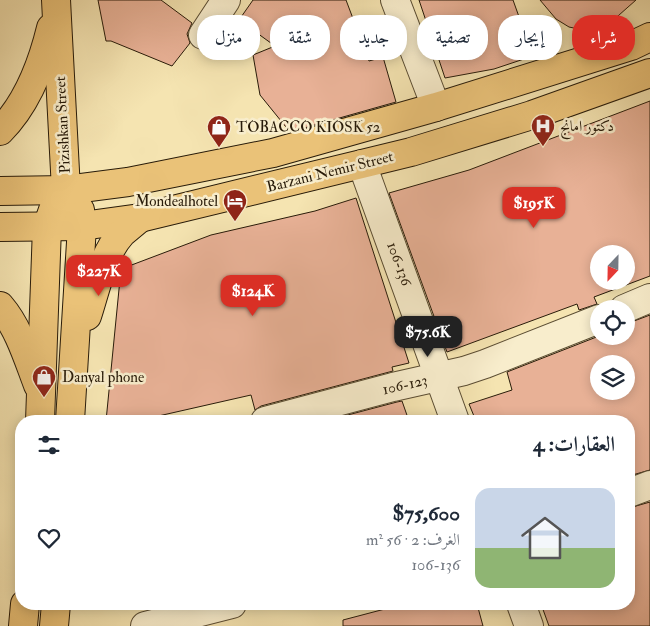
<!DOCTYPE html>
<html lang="ar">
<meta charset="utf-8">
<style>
:root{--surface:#fff;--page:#f2f2f3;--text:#1f2937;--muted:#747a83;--accent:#d93025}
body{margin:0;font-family:"IM FELL Double Pica",Amiri,serif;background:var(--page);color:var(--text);direction:rtl;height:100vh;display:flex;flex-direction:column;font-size:19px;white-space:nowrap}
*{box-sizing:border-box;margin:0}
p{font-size:16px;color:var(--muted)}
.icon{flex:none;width:28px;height:28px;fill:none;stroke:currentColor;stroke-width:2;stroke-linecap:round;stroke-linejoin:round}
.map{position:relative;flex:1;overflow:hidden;direction:ltr}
.panel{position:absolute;left:15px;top:415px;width:620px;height:195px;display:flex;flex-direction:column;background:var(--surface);border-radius:20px;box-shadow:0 2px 12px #0003;direction:rtl}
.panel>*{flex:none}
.hud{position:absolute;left:15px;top:15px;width:620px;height:45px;direction:rtl;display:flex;gap:10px}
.needle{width:32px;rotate:202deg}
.buttons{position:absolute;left:590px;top:245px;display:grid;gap:10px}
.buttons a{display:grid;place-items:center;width:45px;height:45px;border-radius:50%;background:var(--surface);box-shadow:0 2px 12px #0003;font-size:25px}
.price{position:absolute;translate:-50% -42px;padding:0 11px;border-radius:10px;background:var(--accent);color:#fff;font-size:16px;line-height:32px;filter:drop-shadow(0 1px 2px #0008)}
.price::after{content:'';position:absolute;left:50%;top:30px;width:15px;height:11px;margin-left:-8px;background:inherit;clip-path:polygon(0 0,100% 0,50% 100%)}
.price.active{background:#222;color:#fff}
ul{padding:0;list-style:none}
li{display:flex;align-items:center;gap:15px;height:125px;padding:0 20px}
li span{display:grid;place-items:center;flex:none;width:140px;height:100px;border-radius:15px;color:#555}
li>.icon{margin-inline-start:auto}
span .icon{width:60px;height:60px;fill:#fffc;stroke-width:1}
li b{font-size:21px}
h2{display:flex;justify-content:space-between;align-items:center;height:60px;padding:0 20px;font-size:21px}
.tag{padding:0 18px;border-radius:20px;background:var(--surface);box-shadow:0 2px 12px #0003;font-size:18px;line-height:45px}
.tag.active{background:var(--accent);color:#fff}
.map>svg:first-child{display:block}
</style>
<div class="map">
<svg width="650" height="626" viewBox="0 0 650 626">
<rect width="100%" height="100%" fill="#f5e4b1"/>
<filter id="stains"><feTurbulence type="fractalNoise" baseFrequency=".004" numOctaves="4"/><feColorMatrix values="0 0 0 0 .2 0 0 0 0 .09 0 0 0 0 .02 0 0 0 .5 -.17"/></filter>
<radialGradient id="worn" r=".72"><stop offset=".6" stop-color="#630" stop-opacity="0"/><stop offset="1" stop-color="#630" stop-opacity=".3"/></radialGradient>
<g fill="#e8b196" stroke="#281b09" fill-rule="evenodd">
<polygon points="98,0 161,0 192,23 187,34 190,43 172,66 111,41 106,41"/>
<polygon points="253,0 346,0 369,61 383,57 396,102 290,132 260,95 253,55 275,46 239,20"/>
<polygon points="419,0 513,0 533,56 494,69 445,78"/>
<polygon points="540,0 636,0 610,23 597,29 583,30 569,27 556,19"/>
<path d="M650,101V276L594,297L597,304L579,310L577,304L447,352L389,193L469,170ZM599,254H626V281H599Z"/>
<polygon points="356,198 409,363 392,367 393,371 261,406 255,410 251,395 154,417 152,421 106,421 121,269 211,235 315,211"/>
<path d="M650,315V470L629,476V421H476L469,404L512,390L507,372L599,336H626V324ZM599,364H626V391H599Z"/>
<polygon points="402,401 409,421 325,421 397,402"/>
<polygon points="650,502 650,626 549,626 541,604 629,604 629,508"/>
<polygon points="404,604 477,604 483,626 343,626 343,620"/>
</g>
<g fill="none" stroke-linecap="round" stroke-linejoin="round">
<g stroke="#5b4d33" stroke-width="30">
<g id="minor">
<polyline points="395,0 436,107"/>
<polyline points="203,35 226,0"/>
<polyline points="362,164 455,421"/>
<polyline points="624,309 650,298"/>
<polyline points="265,421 393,387 464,371 485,364 599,319"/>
<polyline points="629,493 650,485"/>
<polyline points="521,604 529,626"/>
<polyline points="145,626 232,604"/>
</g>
</g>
<g stroke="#281b09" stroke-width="30">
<g id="major">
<polyline points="56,0 66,190 80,210 82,226 70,421"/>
<path d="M0,131C28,103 42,65 51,28"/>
<polyline points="0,191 66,190 128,182 273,153 436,107 631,46 650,37"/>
<polyline points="0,227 82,226 140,218 411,152 532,115 650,73"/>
<path d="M0,306C19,328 28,359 38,385"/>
<path d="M87,316C96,289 102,255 122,233C128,228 134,223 140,218"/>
<polyline points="40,421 47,227 53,210"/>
<polyline points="23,626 25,604"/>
<polyline points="54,626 56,604"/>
</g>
</g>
<use href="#minor" stroke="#f8edcc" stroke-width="28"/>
<use href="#major" stroke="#eac278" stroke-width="28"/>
</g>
<defs>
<g id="hospital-pin" transform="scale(1.25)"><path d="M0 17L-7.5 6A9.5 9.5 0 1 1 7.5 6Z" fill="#8f2418" stroke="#f8edcc"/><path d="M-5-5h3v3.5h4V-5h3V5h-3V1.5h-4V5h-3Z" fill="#fff"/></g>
<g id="shop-pin" transform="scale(1.25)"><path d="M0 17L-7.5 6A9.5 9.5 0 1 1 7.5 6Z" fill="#8f2418" stroke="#f8edcc"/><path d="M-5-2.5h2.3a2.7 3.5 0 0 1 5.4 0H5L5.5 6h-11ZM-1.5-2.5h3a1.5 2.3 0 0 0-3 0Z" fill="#fff"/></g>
<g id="hotel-pin" transform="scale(1.25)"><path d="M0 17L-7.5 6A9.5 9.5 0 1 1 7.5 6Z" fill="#8f2418" stroke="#f8edcc"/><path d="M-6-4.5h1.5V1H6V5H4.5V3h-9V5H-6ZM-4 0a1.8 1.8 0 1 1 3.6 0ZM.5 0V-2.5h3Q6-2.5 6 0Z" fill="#fff"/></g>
</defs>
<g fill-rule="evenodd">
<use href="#hospital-pin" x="543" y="126"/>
<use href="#shop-pin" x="219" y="127"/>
<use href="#hotel-pin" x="235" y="201"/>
<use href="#shop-pin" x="44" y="377"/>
</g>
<g text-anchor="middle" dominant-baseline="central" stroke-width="5" stroke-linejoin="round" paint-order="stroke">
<g font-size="15" fill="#281b09" stroke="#f8edcc">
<text transform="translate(63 125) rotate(-93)">Pizishkan Street</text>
<text transform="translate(330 172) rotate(-14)">Barzani Nemir Street</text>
<text transform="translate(399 264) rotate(70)">106-136</text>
<text transform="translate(405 385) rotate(-13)">106-123</text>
</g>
<g font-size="15" fill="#281b09" stroke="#f8edcc" text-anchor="start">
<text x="560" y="126">دكتور امانج</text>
<text x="236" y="127">TOBACCO KIOSK 52</text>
<text x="218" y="201" text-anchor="end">Mondealhotel</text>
<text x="62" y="377">Danyal phone</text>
</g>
</g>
<rect width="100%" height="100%" filter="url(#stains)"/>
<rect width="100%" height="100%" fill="url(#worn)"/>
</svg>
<div class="buttons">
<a><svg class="needle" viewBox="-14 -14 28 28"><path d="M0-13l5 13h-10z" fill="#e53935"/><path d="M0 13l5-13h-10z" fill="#747a83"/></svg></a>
<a><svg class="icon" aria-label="locate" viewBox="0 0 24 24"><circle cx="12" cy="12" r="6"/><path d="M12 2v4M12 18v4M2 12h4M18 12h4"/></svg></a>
<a><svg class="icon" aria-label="layers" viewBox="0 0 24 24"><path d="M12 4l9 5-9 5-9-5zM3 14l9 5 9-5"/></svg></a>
</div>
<b class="price" style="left:534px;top:229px">$195K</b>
<b class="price" style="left:99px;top:297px">$227K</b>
<b class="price" style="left:253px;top:317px">$124K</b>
<b class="price active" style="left:428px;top:358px">$75.6K</b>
<div class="hud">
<a class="tag active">شراء</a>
<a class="tag">إيجار</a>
<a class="tag">تصفية</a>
<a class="tag">جديد</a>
<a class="tag">شقة</a>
<a class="tag">منزل</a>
</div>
<section class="panel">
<h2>العقارات: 4<svg class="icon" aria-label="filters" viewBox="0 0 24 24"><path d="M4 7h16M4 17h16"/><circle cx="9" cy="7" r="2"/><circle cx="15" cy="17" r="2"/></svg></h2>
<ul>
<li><span style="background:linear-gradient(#c9d6e8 60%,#8fb573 0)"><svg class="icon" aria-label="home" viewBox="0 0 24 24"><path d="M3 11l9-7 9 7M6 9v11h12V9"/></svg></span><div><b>$75,600</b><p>الغرف: 2 · 56 m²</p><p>106-136</p></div><svg class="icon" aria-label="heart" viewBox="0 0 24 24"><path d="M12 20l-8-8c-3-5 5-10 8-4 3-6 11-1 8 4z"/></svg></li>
</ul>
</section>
</div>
